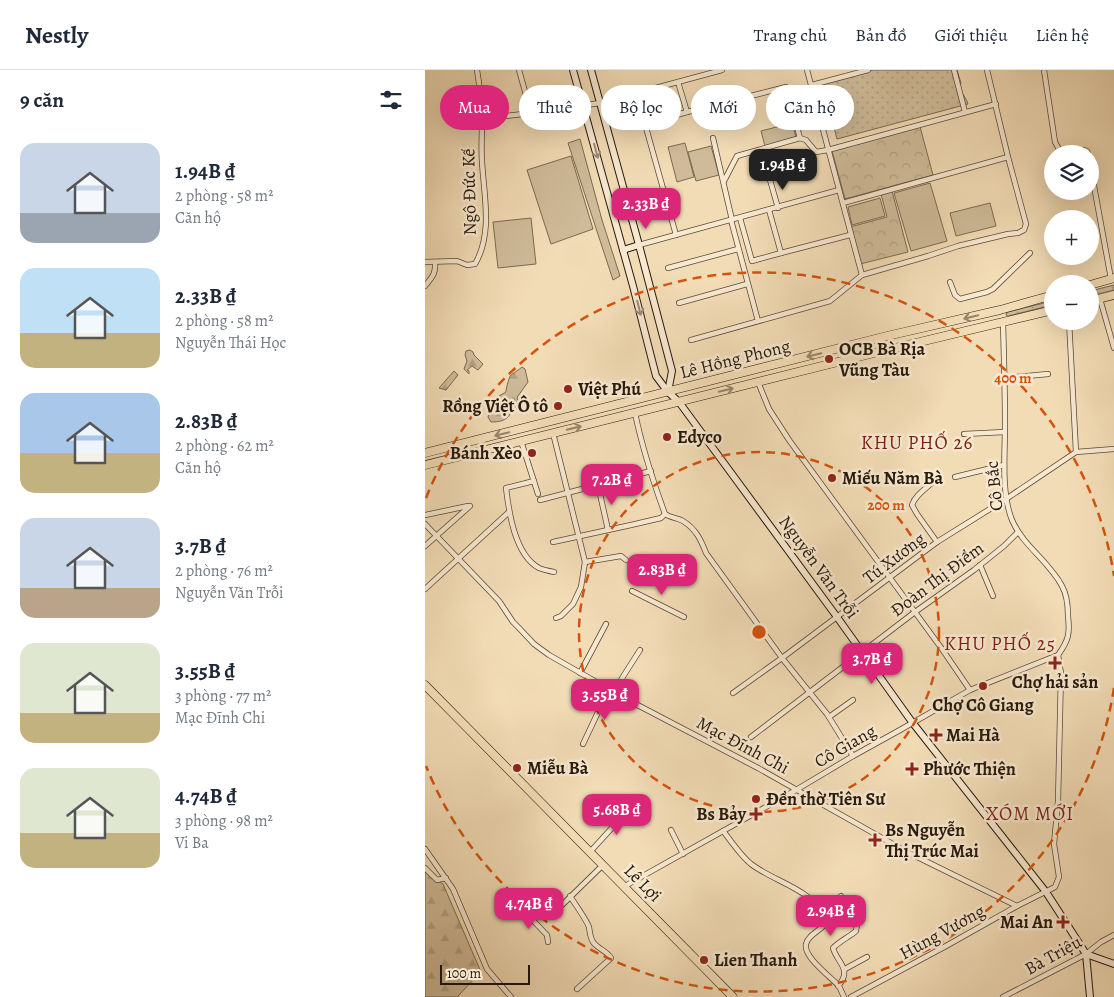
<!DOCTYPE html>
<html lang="vi">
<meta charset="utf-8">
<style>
:root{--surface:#fff;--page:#f2f2f3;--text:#1f2937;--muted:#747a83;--line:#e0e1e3;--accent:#db2777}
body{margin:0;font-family:Alegreya,serif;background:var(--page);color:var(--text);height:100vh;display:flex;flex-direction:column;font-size:19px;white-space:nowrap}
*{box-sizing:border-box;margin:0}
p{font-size:16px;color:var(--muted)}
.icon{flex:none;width:28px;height:28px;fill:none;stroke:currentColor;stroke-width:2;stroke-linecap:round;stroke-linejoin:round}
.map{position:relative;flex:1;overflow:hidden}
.details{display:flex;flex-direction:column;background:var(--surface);width:425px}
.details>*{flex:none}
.top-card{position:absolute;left:15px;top:15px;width:475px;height:45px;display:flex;gap:10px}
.buttons{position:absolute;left:619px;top:75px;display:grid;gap:10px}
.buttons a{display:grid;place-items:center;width:55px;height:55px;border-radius:50%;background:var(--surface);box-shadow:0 5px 20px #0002;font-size:25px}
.scale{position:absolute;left:15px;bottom:12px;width:90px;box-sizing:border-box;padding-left:5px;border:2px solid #27190b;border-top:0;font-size:14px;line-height:18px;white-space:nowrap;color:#27190b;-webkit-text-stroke:4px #f7e8d0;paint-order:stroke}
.price{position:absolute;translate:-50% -42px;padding:0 11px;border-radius:10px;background:var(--accent);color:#fff;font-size:16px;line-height:32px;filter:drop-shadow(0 1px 2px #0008)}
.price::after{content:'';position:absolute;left:50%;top:30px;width:15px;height:11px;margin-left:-8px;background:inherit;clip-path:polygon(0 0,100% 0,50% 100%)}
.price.current{background:#222;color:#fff}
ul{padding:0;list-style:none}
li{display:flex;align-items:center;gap:15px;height:125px;padding:0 20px}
li span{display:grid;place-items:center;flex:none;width:140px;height:100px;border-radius:15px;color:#555}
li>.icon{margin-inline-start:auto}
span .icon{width:60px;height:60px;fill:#fffc;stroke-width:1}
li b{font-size:21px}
h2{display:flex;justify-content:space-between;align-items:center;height:60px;padding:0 20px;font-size:21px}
.tag{padding:0 18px;border-radius:22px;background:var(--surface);box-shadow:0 5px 20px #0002;font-size:18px;line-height:45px}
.tag.current{background:var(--accent);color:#fff}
header{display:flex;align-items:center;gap:30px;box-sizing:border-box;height:70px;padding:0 25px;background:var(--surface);border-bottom:1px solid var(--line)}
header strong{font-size:24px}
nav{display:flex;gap:28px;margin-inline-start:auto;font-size:18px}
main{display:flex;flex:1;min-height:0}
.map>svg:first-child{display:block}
</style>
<header>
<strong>Nestly</strong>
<nav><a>Trang chủ</a><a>Bản đồ</a><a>Giới thiệu</a><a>Liên hệ</a></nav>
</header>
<main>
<section class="details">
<h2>9 căn<svg class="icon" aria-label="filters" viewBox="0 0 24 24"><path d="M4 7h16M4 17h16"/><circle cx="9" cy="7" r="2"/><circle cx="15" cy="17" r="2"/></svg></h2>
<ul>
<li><span style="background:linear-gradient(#c9d6e8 70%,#9aa5b1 0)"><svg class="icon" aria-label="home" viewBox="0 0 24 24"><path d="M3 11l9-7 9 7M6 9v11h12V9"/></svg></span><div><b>1.94B ₫</b><p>2 phòng · 58 m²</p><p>Căn hộ</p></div></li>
<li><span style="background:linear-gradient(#bfe0f5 65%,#c2b280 0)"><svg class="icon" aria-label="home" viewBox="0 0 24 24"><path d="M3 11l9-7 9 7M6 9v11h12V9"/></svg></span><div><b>2.33B ₫</b><p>2 phòng · 58 m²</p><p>Nguyễn Thái Học</p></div></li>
<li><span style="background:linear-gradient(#a9c7e8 60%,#c2b280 0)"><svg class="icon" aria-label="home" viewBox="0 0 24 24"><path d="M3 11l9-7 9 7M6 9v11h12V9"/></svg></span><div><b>2.83B ₫</b><p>2 phòng · 62 m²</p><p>Căn hộ</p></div></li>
<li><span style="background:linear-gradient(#c9d6e8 70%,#b9a48a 0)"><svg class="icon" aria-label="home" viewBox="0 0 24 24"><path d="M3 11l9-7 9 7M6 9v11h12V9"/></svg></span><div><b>3.7B ₫</b><p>2 phòng · 76 m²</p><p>Nguyễn Văn Trỗi</p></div></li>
<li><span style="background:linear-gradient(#dfe7d0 70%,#c2b280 0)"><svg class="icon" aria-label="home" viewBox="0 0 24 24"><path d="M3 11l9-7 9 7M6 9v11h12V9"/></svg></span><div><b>3.55B ₫</b><p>3 phòng · 77 m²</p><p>Mạc Đĩnh Chi</p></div></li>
<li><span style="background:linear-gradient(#dfe7d0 65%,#c2b280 0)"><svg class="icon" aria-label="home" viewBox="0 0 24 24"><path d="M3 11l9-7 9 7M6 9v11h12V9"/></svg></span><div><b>4.74B ₫</b><p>3 phòng · 98 m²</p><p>Vi Ba</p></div></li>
</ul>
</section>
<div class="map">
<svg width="689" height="927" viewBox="0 0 689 927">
<defs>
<pattern id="grass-dots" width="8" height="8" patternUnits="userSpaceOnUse" patternTransform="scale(1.25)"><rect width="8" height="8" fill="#cfbb99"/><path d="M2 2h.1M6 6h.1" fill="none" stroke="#b2a082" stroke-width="1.8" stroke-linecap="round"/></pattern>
<pattern id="forest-firs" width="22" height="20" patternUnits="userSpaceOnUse" patternTransform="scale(1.25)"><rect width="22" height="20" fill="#cfbb99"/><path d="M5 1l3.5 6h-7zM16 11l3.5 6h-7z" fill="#b2a082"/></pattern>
<pattern id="park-crowns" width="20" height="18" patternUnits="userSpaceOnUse" patternTransform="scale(1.25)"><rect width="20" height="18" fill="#cfbb99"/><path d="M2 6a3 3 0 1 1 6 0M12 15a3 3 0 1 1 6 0" fill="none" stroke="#b2a082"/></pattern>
</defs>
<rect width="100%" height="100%" fill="#f2dcb6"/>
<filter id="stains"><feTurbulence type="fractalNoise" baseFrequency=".004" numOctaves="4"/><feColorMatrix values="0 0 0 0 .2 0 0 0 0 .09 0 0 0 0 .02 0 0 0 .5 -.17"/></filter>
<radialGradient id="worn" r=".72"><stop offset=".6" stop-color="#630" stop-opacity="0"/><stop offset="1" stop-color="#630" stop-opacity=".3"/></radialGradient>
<g fill="url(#grass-dots)" stroke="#7b6a52">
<path d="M448,0H532L536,13L534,18C537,24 541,27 543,34L412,69L398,14Z"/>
<polygon points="689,215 689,220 665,226 665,221"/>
<polygon points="627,231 627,235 583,246 581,245 582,242 583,242"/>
</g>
<g fill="url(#forest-firs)" stroke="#7b6a52">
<polygon points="45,280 48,282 49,285 58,294 53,300 47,296 42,300 44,301 44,304 39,299 42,291 40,285 41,281"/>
<path d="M97,297L100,299L103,312L93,326L92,329L96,332L95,338L84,339L85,344C82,351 73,352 66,352L63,347L65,340L73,333L74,326L81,322C81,318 84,307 86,305C87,304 95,299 97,297Z"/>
<polygon points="29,301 33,305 21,320 14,318"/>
<polygon points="0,802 18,814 56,902 33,926 33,927 0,927"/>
</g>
<g fill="url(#park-crowns)" stroke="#7b6a52">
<polygon points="494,53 508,105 420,129 406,77"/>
<polygon points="467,121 483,182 435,194 425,157 462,147 456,124"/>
</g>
<g fill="#cfbb99" stroke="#7b6a52">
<polygon points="367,53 371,67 340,76 336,61"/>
<polygon points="155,69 177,150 195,206 188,210 143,73"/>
<polygon points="260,73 269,107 252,112 243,77"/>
<polygon points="286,76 294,105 271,111 263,82"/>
<polygon points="146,86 168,159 126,174 102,100"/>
<polygon points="505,113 522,171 486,181 469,123"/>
<polygon points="455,128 460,146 427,155 423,137"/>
<polygon points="565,133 571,156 531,166 525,143"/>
<polygon points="106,148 111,194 73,198 68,152"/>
</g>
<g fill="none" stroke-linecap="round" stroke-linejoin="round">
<g stroke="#5a4a36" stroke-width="6">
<g id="street">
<polyline points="94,0 106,43"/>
<polyline points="382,0 437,205"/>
<polyline points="529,0 540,42"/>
<polyline points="619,0 630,72 636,83 659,80 662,81 663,84"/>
<polyline points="253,12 262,42"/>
<polyline points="387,15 443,0"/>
<polyline points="218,47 220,54 262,42 361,17 375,68 381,70 391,82 403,80 571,34"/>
<polyline points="57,49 106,43 175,33 297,0"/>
<polyline points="220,54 251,165"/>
<polyline points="288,68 307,150"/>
<polyline points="665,94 686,209"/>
<polyline points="345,110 353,138"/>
<polyline points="299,111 312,86 375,68"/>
<polyline points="418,133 583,87"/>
<polyline points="315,148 327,191 356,183 344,140"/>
<polyline points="306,150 333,251"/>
<polyline points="214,175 414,120"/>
<polyline points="356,183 425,165"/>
<path d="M0,192L32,191L42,195L50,194C68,163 59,126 57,92C56,78 57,64 57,50C56,33 55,17 52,0"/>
<polyline points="243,198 313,179"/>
<polyline points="525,212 530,225 535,229 562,222 568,219 605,183"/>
<path d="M0,216C7,207 11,204 10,192"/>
<polyline points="675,229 689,278"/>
<polyline points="254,233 322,214"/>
<polyline points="644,251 651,382"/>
<path d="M578,253C579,287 580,321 580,355C580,384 576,423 587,450C598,476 624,491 637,516C642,525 643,536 643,546C645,563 644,570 633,585"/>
<polyline points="266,270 405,231 437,205 503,186 533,176 583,164 593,163 599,160 601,154 583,87 562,0"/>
<polyline points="580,308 623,304"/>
<polyline points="333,312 344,339 364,370 517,579 545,620"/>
<path d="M210,343C217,377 228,411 240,444C246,448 253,448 258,451C271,459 276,470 281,483L357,588L402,644L428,686"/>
<polyline points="128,363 160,492 156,517 148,534 136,546 131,548"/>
<polyline points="539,364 580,362"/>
<polyline points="96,371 113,424"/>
<polyline points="530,407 579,395"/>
<path d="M109,411L81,418C84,443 90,485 114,498C119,500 124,501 129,502"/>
<path d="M509,411C502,418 490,425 487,435L492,444L512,472"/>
<polyline points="173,415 183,460"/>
<polyline points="115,430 226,401"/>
<polyline points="0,445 43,436"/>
<polyline points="0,454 74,531 88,552 94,558 109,574 124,585 203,630 333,698 482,782 592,836"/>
<polyline points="128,472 206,455 236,448 240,444"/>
<polyline points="0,476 45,436"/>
<polyline points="160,492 196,486 201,490"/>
<polyline points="555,495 568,526"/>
<polyline points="0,519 84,442"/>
<polyline points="207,521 259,547"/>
<polyline points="155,603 181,554"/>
<polyline points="189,622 199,605 215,580"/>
<polyline points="308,623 357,588 512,472 581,429 651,382 689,379"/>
<polyline points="404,647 428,630"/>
<polyline points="326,667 490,542 549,500 579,476 593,462"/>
<polyline points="158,674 184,619"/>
<polyline points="246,760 258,784"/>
<path d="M298,761C307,772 315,785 326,794C351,813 389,819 402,851C398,860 383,864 381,874C378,887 406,907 414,916C416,920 417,923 419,927"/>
<polyline points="0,779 28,819 62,899 86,927"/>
<polyline points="165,782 206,737"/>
<polyline points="0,798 12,810 21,808"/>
<polyline points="200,816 371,720 428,686 475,660 545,620 633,585"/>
<path d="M145,826C150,834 161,849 164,857C165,863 165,867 168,872C173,879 182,881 186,888L152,919"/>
<polyline points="137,835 178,795"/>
<polyline points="99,841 119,862 122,865 123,872"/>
<polyline points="420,899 442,887"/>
<path d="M413,916C428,899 412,893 408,878C415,871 424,867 431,861L432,854L416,826"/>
<polyline points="426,927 521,876 592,836 630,817 634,807 629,774 633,732 636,603 633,585"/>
<polyline points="578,927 661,884 676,872 689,865"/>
</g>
</g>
<g stroke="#27190b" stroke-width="8">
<g id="secondary">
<polyline points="148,0 208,216 231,306 243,322 254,332 412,547 487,652 621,822 661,884 665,927"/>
<polyline points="166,0 214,175 247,301 243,322"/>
<polyline points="198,180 214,175"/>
<polyline points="661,884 689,894"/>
</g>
</g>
<g stroke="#27190b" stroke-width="9">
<g id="primary">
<polyline points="665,215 689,208"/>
<polyline points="665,231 689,225"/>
<polyline points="0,383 462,266 575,240 628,225"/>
<polyline points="0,395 449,283 628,240"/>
<polyline points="0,615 308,927"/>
</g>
</g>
<use href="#street" stroke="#f7e8d0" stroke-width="4.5"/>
<use href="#secondary" stroke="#f7e8d0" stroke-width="6"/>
<use href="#primary" stroke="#f2dcb6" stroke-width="8"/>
</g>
<defs><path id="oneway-shaft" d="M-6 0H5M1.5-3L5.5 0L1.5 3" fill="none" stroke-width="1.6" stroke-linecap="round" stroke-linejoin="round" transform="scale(1.25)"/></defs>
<g stroke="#998b77">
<use href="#oneway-shaft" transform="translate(171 81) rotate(75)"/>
<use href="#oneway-shaft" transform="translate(214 238) rotate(76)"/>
</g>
<g stroke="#978469">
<use href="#oneway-shaft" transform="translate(546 247) rotate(167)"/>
<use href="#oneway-shaft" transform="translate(389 285) rotate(166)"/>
<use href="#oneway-shaft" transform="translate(301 320) rotate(-14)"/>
<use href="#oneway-shaft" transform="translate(149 358) rotate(-14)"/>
<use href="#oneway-shaft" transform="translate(77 364) rotate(166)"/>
</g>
<g fill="none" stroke="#d5530c" stroke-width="2.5" stroke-dasharray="9 6">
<circle cx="334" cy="562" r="180"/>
<path d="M689 618A359 359 0 0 1 1 696M1 428A359 359 0 0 1 689 506"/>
</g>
<g fill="#8f2418" stroke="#f7e8d0" stroke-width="2">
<circle cx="404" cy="289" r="5"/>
<circle cx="143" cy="319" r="5"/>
<circle cx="133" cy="336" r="5"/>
<circle cx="242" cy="367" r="5"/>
<circle cx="107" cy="383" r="5"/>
<circle cx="407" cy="408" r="5"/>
<path d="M627.5 585.5h5v5h5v5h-5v5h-5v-5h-5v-5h5z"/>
<circle cx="558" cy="616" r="5"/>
<path d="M508.5 657.5h5v5h5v5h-5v5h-5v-5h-5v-5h5z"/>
<circle cx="92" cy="698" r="5"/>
<path d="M484.5 691.5h5v5h5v5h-5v5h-5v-5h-5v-5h5z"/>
<circle cx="331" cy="729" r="5"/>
<path d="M328.5 736.5h5v5h5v5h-5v5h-5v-5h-5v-5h5z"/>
<path d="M447.5 762.5h5v5h5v5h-5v5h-5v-5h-5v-5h5z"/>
<path d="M635.5 844.5h5v5h5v5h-5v5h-5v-5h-5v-5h5z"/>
<circle cx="279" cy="890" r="5"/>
</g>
<g text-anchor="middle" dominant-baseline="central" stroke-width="5" stroke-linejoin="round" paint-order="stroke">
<g font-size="18" fill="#27190b" stroke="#f7e8d0">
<text transform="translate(44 122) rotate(-91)">Ngô Đức Kế</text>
<text transform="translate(310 289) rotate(-14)">Lê Hồng Phong</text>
<text transform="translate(569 416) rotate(-96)">Cô Bắc</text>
<text transform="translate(469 488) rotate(-37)">Tú Xương</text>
<text transform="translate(394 497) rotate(54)">Nguyễn Văn Trỗi</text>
<text transform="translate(512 509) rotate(-37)">Đoàn Thị Điểm</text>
<text transform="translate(318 675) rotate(28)">Mạc Đĩnh Chi</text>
<text transform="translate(420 676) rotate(-30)">Cô Giang</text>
<text transform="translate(218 813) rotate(45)">Lê Lợi</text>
<text transform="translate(517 862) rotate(-29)">Hùng Vương</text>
<text transform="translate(628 885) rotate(-29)">Bà Triệu</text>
</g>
<g font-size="18" font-weight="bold" fill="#27190b" stroke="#f7e8d0" text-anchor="start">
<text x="414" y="279">OCB Bà Rịa<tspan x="414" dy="21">Vũng Tàu</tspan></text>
<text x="153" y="319">Việt Phú</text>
<text x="123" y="336" text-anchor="end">Rồng Việt Ô tô</text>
<text x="252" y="367">Edyco</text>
<text x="97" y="383" text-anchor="end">Bánh Xèo</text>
<text x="417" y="408">Miếu Năm Bà</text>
<text x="630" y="612" text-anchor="middle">Chợ hải sản</text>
<text x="558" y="635" text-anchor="middle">Chợ Cô Giang</text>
<text x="521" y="665">Mai Hà</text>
<text x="102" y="698">Miễu Bà</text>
<text x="498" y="699">Phước Thiện</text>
<text x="341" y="729">Đền thờ Tiên Sư</text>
<text x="321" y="744" text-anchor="end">Bs Bảy</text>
<text x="460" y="760">Bs Nguyễn<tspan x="460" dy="21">Thị Trúc Mai</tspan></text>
<text x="628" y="852" text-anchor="end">Mai An</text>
<text x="289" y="890">Lien Thanh</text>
</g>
<g font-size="19" letter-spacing="1" fill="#7a1f14" stroke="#f7e8d0">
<text x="492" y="373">KHU PHỐ 26</text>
<text x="575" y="574">KHU PHỐ 25</text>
<text x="605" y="744">XÓM MỚI</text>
</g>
</g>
<circle cx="334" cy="562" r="8" fill="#d5530c" stroke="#f7e8d0" stroke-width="2.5"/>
<g font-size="15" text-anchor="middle" font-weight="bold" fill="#d5530c" stroke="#f7e8d0" stroke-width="5" stroke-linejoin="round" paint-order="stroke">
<text x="588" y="313">400 m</text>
<text x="461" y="440">200 m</text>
</g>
<rect width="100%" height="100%" filter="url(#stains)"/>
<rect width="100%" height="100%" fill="url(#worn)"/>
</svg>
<div class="buttons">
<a><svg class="icon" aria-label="layers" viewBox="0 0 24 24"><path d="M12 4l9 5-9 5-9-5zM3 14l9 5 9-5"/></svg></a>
<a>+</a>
<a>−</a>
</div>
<div class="scale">100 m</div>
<b class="price current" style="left:358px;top:121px">1.94B ₫</b>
<b class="price" style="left:221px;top:160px">2.33B ₫</b>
<b class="price" style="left:187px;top:436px">7.2B ₫</b>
<b class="price" style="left:237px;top:526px">2.83B ₫</b>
<b class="price" style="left:447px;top:615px">3.7B ₫</b>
<b class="price" style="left:180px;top:651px">3.55B ₫</b>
<b class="price" style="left:192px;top:766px">5.68B ₫</b>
<b class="price" style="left:104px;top:860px">4.74B ₫</b>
<b class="price" style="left:406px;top:867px">2.94B ₫</b>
<div class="top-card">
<a class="tag current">Mua</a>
<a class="tag">Thuê</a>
<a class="tag">Bộ lọc</a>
<a class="tag">Mới</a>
<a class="tag">Căn hộ</a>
</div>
</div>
</main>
